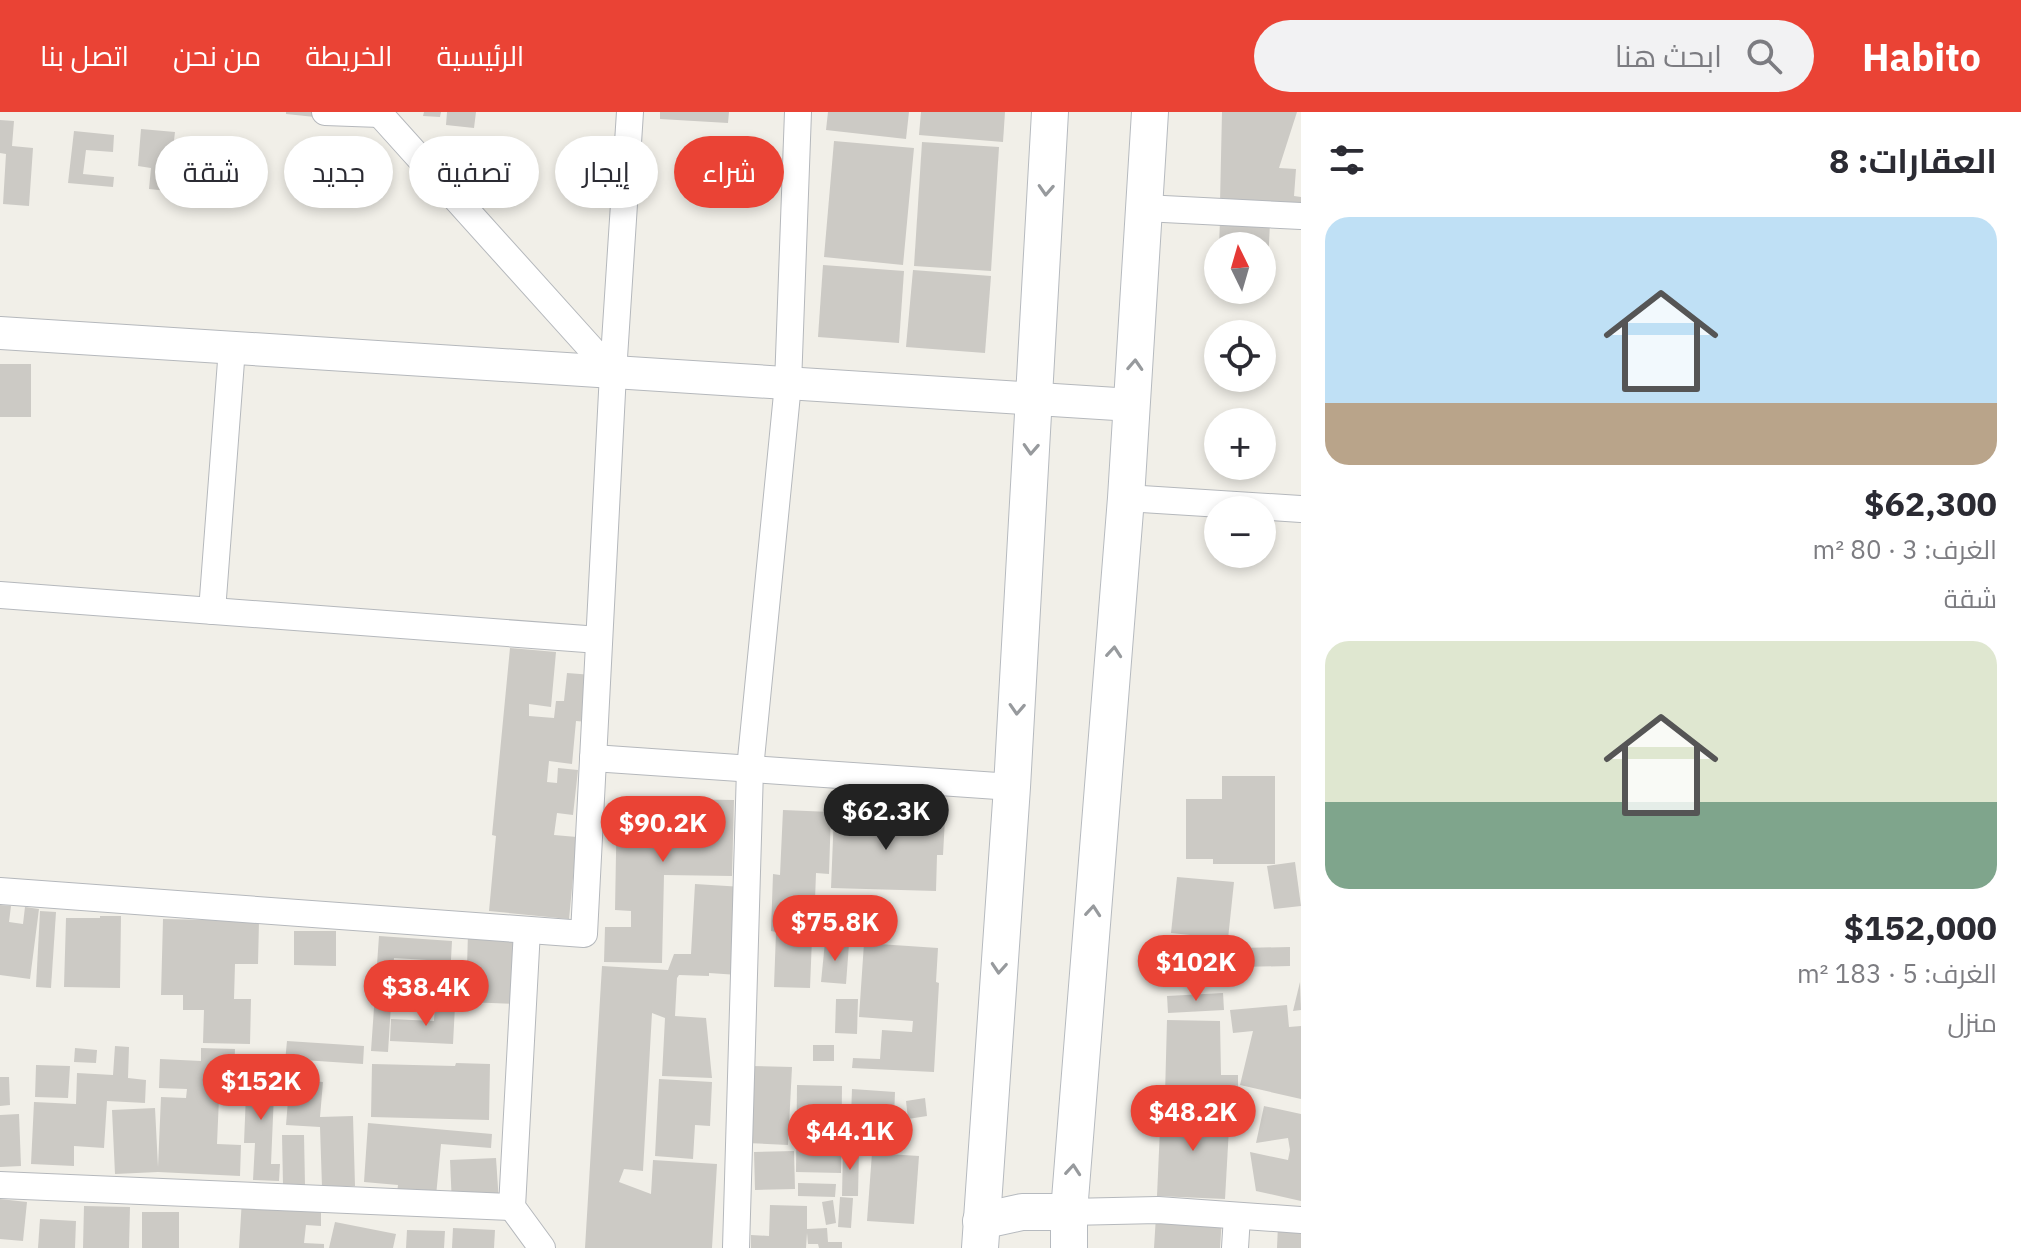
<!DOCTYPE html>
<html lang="ar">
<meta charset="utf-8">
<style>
:root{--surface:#fff;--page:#f2f2f3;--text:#2b2b33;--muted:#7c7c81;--accent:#ea4335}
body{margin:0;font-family:"IBM Plex Sans",Cairo,sans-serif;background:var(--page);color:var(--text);direction:rtl;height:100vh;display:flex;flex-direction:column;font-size:30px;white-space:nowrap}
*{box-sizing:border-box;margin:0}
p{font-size:26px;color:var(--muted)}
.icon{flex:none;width:44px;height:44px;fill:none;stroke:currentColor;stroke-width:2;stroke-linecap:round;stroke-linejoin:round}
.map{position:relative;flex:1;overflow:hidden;direction:ltr}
.details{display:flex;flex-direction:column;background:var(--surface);width:720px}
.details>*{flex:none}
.top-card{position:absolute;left:24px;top:24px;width:760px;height:72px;direction:rtl;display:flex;gap:16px}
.needle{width:52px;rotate:355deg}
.tools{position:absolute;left:1204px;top:120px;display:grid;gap:16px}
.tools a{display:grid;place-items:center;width:72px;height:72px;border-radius:50%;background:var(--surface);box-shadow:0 4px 12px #0003;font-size:40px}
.price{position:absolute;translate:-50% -68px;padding:0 18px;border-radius:28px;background:var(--accent);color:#fff;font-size:26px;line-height:52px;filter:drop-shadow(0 2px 4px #0008)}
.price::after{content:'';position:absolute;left:50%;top:48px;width:24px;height:18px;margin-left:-12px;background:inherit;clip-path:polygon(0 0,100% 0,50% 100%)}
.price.on{background:#222;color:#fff}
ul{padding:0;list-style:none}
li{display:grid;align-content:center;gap:16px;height:424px;padding:0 24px}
li span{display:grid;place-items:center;height:248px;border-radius:24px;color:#555}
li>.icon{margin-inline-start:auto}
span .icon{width:144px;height:144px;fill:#fffc;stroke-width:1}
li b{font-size:34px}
h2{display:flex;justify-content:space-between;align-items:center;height:96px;padding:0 24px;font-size:34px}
.pill{padding:0 28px;border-radius:36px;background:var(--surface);box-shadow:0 4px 12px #0003;font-size:28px;line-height:72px}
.pill.on{background:var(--accent);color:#fff}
header{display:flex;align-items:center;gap:48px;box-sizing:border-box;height:112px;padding:0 40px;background:var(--accent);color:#fff}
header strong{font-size:38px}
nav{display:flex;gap:44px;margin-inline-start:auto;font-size:28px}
.search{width:560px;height:72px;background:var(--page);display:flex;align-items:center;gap:20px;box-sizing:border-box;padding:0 28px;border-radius:44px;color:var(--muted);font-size:30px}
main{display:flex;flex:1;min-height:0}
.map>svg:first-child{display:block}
</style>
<header>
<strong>Habito</strong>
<div class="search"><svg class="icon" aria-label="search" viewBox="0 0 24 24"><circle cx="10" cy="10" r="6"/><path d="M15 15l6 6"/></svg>ابحث هنا</div>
<nav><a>الرئيسية</a><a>الخريطة</a><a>من نحن</a><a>اتصل بنا</a></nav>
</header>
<main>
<section class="details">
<h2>العقارات: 8<svg class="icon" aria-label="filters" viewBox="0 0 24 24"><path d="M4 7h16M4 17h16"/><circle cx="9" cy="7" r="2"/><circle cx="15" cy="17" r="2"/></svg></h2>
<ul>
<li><span style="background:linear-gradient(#bfe0f5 75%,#b9a48a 0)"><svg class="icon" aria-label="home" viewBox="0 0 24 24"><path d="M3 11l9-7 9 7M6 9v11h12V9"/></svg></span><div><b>$62,300</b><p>الغرف: 3 · 80 m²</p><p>شقة</p></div></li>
<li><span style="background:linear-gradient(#dfe7d0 65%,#7fa58c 0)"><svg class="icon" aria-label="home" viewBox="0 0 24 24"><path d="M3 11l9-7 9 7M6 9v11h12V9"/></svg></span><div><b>$152,000</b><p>الغرف: 5 · 183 m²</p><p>منزل</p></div></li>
</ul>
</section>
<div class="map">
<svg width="1301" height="1136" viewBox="0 0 1301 1136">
<rect width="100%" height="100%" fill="#f1efe8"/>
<g fill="#cccac5">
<polygon points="286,0 315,0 315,5 286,2"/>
<polygon points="424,0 441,0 440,5 423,4"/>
<polygon points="447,0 476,0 474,16 446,13"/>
<polygon points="660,0 729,0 728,11 660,7"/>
<polygon points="828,0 909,0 906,27 826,18"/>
<polygon points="921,0 1005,0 1003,30 919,23"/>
<polygon points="1222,0 1297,0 1279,56 1296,57 1294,84 1301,85 1301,100 1220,91"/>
<polygon points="0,8 14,9 12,34 33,36 29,94 3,92 6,42 0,41"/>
<polygon points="141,17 175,20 168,79 149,77 151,56 138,54"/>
<polygon points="74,19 114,23 113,40 86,38 83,62 114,65 113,75 68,71"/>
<polygon points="834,29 914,36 903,153 824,145"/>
<polygon points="922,30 999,35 991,159 914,154"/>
<polygon points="1220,108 1270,110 1267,174 1262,174 1262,134 1219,134"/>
<polygon points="823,153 904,159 899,231 818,225"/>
<polygon points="913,158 991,164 985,241 906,235"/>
<rect x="0" y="252" width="31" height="53"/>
<polygon points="510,536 556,540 551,595 529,592 529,604 554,606 556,589 564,589 567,561 593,563 588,610 576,609 572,652 549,649 547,670 557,671 558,656 578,658 573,703 557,701 554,723 577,725 569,807 489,799 496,724 492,723"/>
<polygon points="1222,664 1275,664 1275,752 1213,752 1213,747 1186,747 1186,687 1222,687"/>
<polygon points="617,686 734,688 732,764 664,763 662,851 604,850 605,815 631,815 631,799 615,798"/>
<polygon points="783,698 831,700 829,762 816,761 815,788 839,789 837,827 812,826 810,876 774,875 776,820 771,819 773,762 780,763"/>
<polygon points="834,702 945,706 943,743 937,743 936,779 831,776"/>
<polygon points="1295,750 1301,794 1274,797 1267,754"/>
<polygon points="1177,765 1234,770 1228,827 1171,821"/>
<polygon points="695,772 743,775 738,863 709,861 709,864 679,863 677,866 675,904 706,906 712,966 662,964 665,906 652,901 643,1059 624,1057 619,1070 651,1082 653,1048 717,1052 712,1136 585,1136 602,854 668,858 674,842 691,842"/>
<polygon points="0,793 11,794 9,810 23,812 25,795 39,797 30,867 0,863"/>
<polygon points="40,799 56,800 51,876 36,875"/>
<polygon points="100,804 121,804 120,876 64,875 66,806 100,806"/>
<polygon points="163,807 259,809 258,852 235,852 234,887 251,887 250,932 203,931 204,898 183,898 183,883 161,883"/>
<polygon points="294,819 336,819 336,854 294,853"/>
<polygon points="468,821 518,822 515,892 466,890"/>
<polygon points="379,824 452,829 450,866 426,865 427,848 394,846 388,940 371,939"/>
<polygon points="825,830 849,832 846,872 821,870"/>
<polygon points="864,831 938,836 936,870 939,871 934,960 852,956 853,946 880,947 882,918 912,920 913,909 859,905"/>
<polygon points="1290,835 1290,854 1240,855 1240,836"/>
<polygon points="1300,870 1301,898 1293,899"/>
<polygon points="400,872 450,874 449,890 399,889"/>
<polygon points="1223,881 1224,898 1168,901 1167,884"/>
<polygon points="836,887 858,887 857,922 835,921"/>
<polygon points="435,893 455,894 453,932 390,929 391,907 434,909"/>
<polygon points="1287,893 1289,915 1301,914 1301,987 1240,973 1253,919 1233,921 1230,898"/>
<polygon points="1167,908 1220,909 1221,963 1238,963 1238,984 1165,983"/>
<polygon points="287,929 364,934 363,952 303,948 302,968 323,970 320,1005 353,1004 355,1074 322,1075 320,1015 286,1013 291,951 285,950"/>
<rect x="813" y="933" width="21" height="16"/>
<polygon points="115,934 129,935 128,966 146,968 145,991 107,989 104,1036 74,1034 74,1054 31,1052 34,990 76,992 77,961 113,963"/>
<polygon points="75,936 97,938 96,951 74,950"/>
<polygon points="201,936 235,937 233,987 219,986 217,1032 241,1033 240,1064 158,1060 115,1062 112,998 155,996 158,1055 161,985 186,986 187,977 159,976 160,947 201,949"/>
<polygon points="456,951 490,952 489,1008 371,1005 372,952 455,954"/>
<polygon points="36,953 70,954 68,986 35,985"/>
<polygon points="751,954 792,955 788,1033 747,1031"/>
<polygon points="247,957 275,958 271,1052 280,1052 279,1069 253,1068 255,1031 244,1031"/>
<polygon points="0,965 9,965 10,993 0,994"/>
<polygon points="659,967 712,970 710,1014 695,1013 693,1047 655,1044"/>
<polygon points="797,973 842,974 841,1061 796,1060"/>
<polygon points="852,977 895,980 894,1007 851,1005"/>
<polygon points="925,986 927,1004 908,1007 906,989"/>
<polygon points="1161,994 1230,998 1225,1087 1157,1084"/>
<polygon points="1264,994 1301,1002 1301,1089 1256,1079 1250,1040 1288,1048 1290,1038 1288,1026 1256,1031"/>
<polygon points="19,1002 21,1054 0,1055 0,1003"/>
<polygon points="368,1011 492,1022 491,1036 441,1032 436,1084 397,1081 398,1073 364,1070"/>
<polygon points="282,1023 304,1023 305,1073 283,1073"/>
<polygon points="843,1036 859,1036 858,1084 842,1084"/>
<polygon points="794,1039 795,1077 755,1078 754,1040"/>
<polygon points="872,1041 919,1044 914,1112 867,1109"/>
<polygon points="496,1046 499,1091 452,1093 450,1048"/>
<polygon points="798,1071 836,1072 835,1085 798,1084"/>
<polygon points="840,1085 853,1086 851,1116 838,1115"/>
<polygon points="0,1087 27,1090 23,1129 0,1127"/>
<polygon points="242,1087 321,1096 321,1114 306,1113 304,1131 324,1132 324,1136 239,1136"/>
<polygon points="833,1088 836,1111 826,1113 822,1090"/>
<polygon points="770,1093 807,1094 807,1117 827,1116 828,1130 842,1130 842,1136 819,1136 818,1132 808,1132 807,1121 806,1136 751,1136 751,1123 769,1124"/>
<polygon points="84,1094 130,1095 129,1136 83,1136"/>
<rect x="142" y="1100" width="37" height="36"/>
<polygon points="1156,1104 1222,1106 1220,1136 1154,1136"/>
<polygon points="40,1107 76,1109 75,1136 38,1136"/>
<polygon points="335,1110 396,1122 393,1136 329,1136"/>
<polygon points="1278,1113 1301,1114 1301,1136 1277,1136"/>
<polygon points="453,1116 495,1118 494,1136 452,1136"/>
<polygon points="407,1118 445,1119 444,1136 406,1136"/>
</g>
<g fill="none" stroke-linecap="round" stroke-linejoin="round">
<g stroke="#b5b8bc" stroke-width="28">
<g id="minor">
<polyline points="325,0 380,2"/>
<polyline points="378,0 613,261"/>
<polyline points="1144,96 1301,104"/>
<polyline points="1126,386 1301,397"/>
<polyline points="0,483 599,528"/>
<polyline points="212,499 232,236"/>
<polyline points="593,646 1012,675"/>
<polyline points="0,779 584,822 613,261 630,0"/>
<polyline points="527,818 512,1095 542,1136"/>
<polyline points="0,1073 512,1095"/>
<polyline points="1069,1100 1158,1098 1301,1108"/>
<polyline points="736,1136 750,657 788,272 798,0"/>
<polyline points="1235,1136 1237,1104"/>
</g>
</g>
<g stroke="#b5b8bc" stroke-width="34">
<polyline id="tertiary" points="0,221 1132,293"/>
</g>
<g stroke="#b6babf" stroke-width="38">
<g id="secondary">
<polyline points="981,1109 1022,1100 1069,1100"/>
<polyline points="980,1136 1012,675 1050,0"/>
<polyline points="1069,1136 1069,1100 1126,386 1150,0"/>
</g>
</g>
<use href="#minor" stroke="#fff" stroke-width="26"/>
<use href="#tertiary" stroke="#fff" stroke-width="32"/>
<use href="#secondary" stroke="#fff" stroke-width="36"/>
</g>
<defs><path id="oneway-chevron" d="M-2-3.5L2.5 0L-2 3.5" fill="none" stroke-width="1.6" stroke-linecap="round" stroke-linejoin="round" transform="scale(2)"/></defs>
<g stroke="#979a9d">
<use href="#oneway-chevron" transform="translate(1046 78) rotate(93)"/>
<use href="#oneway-chevron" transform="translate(1135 253) rotate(-87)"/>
<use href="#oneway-chevron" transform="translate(1031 337) rotate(93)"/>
<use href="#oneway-chevron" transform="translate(1114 540) rotate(-85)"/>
<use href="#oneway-chevron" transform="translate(1017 597) rotate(93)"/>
<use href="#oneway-chevron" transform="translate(1093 799) rotate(-85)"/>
<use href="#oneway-chevron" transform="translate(999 856) rotate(94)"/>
<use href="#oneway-chevron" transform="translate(1073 1058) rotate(-85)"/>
</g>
</svg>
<div class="tools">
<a><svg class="needle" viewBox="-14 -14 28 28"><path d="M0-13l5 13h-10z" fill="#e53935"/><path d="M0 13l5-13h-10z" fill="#7c7c81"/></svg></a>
<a><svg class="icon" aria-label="locate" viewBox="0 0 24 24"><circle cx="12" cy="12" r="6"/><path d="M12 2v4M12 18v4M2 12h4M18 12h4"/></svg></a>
<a>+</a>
<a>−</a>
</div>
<b class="price on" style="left:886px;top:740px">$62.3K</b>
<b class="price" style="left:663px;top:752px">$90.2K</b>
<b class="price" style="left:835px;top:851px">$75.8K</b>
<b class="price" style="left:1196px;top:891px">$102K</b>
<b class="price" style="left:426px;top:916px">$38.4K</b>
<b class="price" style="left:261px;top:1010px">$152K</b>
<b class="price" style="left:1193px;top:1041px">$48.2K</b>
<b class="price" style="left:850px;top:1060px">$44.1K</b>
<div class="top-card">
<a class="pill on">شراء</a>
<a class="pill">إيجار</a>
<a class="pill">تصفية</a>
<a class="pill">جديد</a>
<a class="pill">شقة</a>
</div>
</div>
</main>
